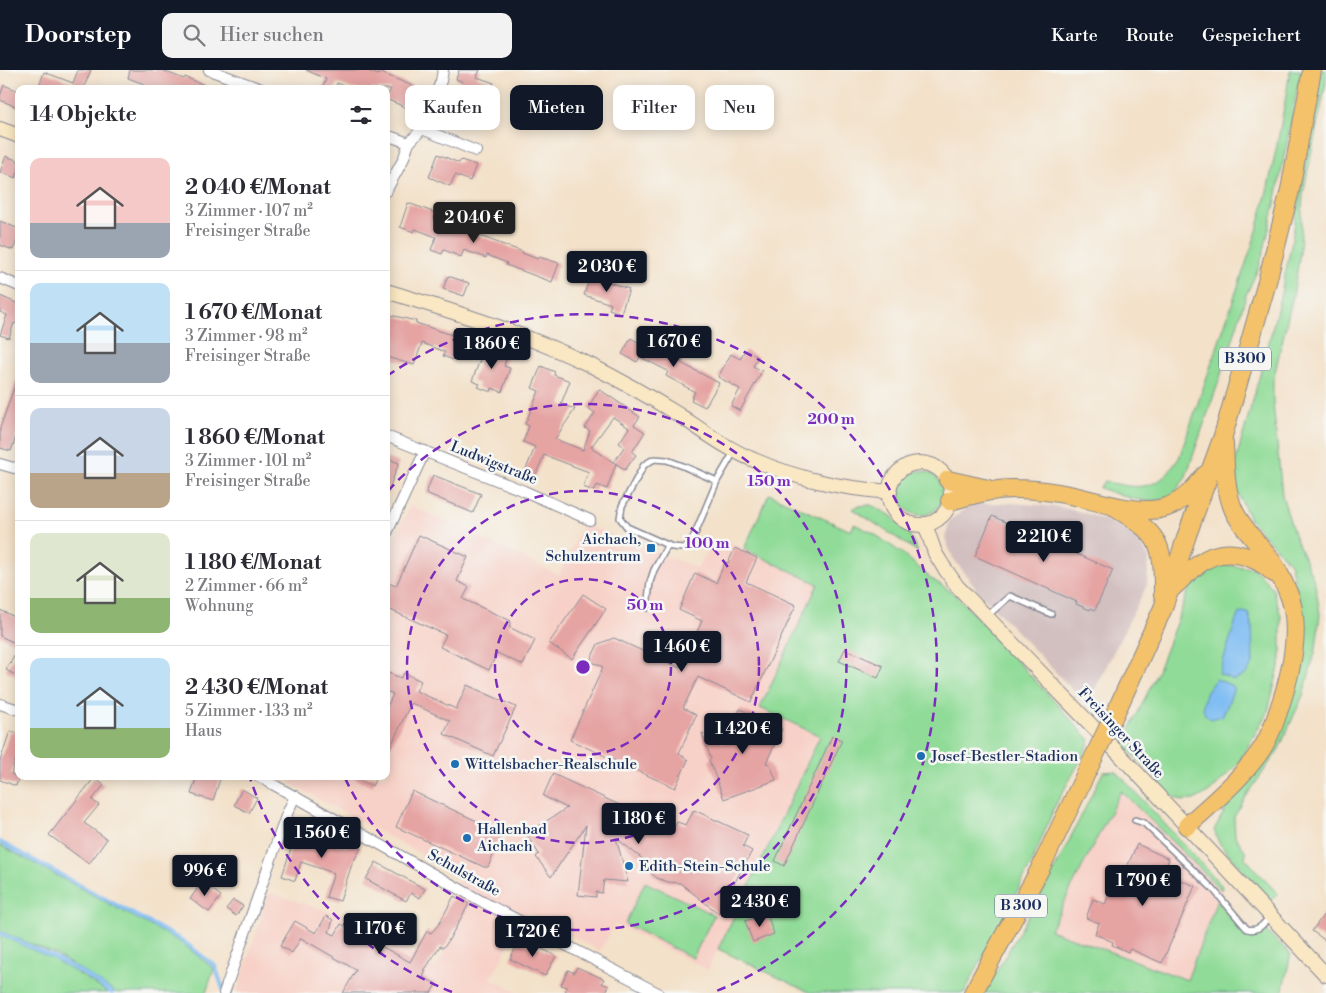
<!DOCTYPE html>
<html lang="de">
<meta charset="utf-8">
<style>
:root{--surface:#fff;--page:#f2f2f3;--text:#2b2b33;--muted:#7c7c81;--line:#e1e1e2;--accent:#111827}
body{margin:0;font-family:"Libre Bodoni",serif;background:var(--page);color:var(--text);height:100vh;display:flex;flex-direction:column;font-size:19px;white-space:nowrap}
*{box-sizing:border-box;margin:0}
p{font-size:16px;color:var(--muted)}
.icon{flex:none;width:28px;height:28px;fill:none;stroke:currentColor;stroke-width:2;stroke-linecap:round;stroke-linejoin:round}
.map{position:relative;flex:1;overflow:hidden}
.details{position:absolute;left:15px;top:15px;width:375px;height:695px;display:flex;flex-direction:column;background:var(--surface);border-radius:10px;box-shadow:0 2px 12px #0003}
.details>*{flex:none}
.guide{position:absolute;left:405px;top:15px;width:475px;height:45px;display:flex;gap:10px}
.price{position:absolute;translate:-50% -42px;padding:0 11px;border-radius:5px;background:var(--accent);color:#fff;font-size:16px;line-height:32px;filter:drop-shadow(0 1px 2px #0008)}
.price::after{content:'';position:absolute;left:50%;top:30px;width:15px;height:11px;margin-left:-8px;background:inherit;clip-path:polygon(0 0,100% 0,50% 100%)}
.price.selected{background:#222;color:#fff}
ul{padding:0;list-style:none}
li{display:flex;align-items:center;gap:15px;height:125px;padding:0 15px}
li+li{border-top:1px solid var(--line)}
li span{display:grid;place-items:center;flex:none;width:140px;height:100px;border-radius:10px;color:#555}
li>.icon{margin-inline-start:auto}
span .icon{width:60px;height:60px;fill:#fffc;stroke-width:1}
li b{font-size:21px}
h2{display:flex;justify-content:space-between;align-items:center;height:60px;padding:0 15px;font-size:21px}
.tag{padding:0 18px;border-radius:10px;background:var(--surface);box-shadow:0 2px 12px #0003;font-size:18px;line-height:45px}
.tag.selected{background:var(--accent);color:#fff}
header{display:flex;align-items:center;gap:30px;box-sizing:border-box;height:70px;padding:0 25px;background:var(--accent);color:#fff}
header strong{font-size:24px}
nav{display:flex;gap:28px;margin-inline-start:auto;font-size:18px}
.search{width:350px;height:45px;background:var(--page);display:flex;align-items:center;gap:12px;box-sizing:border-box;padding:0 18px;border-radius:10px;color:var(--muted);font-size:19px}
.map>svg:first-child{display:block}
</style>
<header>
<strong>Doorstep</strong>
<div class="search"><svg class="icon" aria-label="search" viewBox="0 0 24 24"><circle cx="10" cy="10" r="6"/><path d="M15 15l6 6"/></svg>Hier suchen</div>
<nav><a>Karte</a><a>Route</a><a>Gespeichert</a></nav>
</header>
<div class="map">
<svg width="1326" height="923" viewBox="0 0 1326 923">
<rect width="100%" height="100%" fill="#f6f6f2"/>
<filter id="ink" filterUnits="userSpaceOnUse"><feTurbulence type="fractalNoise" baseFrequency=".02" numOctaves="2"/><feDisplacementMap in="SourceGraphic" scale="10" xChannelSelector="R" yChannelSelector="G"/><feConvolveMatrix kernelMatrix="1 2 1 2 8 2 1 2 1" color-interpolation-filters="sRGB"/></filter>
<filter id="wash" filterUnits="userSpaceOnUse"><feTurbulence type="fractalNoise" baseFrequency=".0096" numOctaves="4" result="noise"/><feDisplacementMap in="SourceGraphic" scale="20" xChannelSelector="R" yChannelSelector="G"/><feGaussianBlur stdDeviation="1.12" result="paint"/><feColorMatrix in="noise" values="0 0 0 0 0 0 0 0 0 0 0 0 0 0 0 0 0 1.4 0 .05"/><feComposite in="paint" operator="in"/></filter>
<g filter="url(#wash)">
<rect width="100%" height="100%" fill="#f3e1c9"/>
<g fill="#f7d1c7">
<polygon points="410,435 559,505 583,454 697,498 717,468 744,479 818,514 760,638 820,666 708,900 615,854 600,881 527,842 491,908 518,923 239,923 238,919 269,823 348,847 435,898 457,861 437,849 461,806 291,714 290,706 386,706 386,486"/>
<polygon points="1121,721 1221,820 1187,910 1050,860"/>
</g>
<polygon fill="#d2bfc0" points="1012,433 1060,437 1085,443 1118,455 1138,468 1149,488 1147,515 1087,635 979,522 953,488 945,468 950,450 973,434"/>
<g fill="#90db97" stroke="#56857a">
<path d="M1290,0H1301L1275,134L1263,184L1258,199L1246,225L1231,276L1185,409C1181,413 1178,418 1175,422C1155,441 1121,425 1099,418L1104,411C1121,415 1142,421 1158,411C1167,406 1173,396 1179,388L1257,161C1271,108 1282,54 1290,0Z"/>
<polygon points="1321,0 1326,0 1326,13 1303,124 1300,183 1294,221 1273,311 1273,332 1282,425 1294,464 1315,513 1320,544 1316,579 1304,623 1279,679 1246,727 1234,747 1235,766 1246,782 1245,788 1278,824 1270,831 1219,773 1214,760 1226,738 1264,689 1284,651 1305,579 1301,538 1290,493 1251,451 1237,422 1234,397 1268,276 1281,223 1290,181"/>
<circle cx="921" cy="423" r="22"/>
<polygon points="769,424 851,461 854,454 873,463 903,484 932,509 955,524 1090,670 1083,686 1055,736 1031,795 964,923 811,923 718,879 771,771 820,666 760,638 818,514 744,479"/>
<polygon points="871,435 890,445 907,460 918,482 853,439 858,436"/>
<polygon points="1216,494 1253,498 1272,517 1281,546 1281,589 1268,641 1238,694 1211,721 1194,730 1182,731 1172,726 1123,674 1157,603 1191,514"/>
<polygon points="1116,701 1222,816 1221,820 1121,721 1050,860 1187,910 1217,830 1242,861 1255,868 1261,866 1265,860 1291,884 1282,923 984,923 1053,803 1103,702"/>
<polygon points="0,775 182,873 214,899 206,923 116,923 86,903 54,884 0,861"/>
<polygon points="645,812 714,845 693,888 625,854"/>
<polygon points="0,865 53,889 84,907 108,923 0,923"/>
</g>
<g fill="#80bdf3" stroke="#4e76a8">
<polygon points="479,35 488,38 482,54 473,50"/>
<polygon points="1241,542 1248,543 1252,556 1253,594 1245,605 1234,610 1219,604 1236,550"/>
<path d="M1216,609L1233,616L1234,618L1226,639L1222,646L1211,649C1209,647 1206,646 1205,644C1199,633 1209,616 1216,609Z"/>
</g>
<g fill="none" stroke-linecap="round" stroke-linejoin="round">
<g stroke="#80bdf3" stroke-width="4">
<polyline points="0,772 183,871 215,896 223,919"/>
<polyline points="0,863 53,887 86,905 112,923"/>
</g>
</g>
<g id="blocks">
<g fill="#e5a3a2">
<polygon points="78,0 91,0 84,17 86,19 38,19 44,2 73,13"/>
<polygon points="130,0 161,0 184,9 185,7 214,19 142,19 144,14 128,8"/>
<polygon points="306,0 366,0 378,5 379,2 420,19 412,40 386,29 391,19 352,19 337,13 335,19 322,19 326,9"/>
<polygon points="459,0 480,0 477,7 494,13 485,36 469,30 466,37 455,32 463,12 456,9"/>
<polygon points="4,15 19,21 19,38 0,30 0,26"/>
<polygon points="438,84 459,93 461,90 476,95 470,111 455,105 450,116 429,107"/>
<polygon points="6,86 19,91 19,99 16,108 0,102"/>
<polygon points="408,133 436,143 434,149 523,182 522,183 538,189 539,187 559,193 552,212 506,195 507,193 487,185 486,188 464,180 461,187 444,180 442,184 431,180 436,167 415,159 414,162 400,157"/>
<polygon points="0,151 19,159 19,166 13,180 0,175"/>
<polygon points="448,206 469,213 464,226 443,219"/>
<polygon points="590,206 629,219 621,243 609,239 611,234 584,225"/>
<polygon points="0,226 19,234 19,255 14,253 9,268 0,265 7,245 0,242"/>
<polygon points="386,244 416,251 416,253 470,271 464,289 455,286 453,290 443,286 445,282 422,273 414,295 386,287"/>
<polygon points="631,268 641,274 644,268 664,279 665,277 676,283 679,276 687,281 681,293 719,313 705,337 691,330 695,322 666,306 668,301 640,287 637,292 622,284"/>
<polygon points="488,275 508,283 504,296 510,298 502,322 492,318 491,322 478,317 480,314 472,311 481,287 483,288"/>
<polygon points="745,280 758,287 753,296 762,301 740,341 731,336 740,319 718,307 731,284 740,289"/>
<polygon points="541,296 555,302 554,305 570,311 561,334 575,339 555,369 583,380 590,361 585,358 595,343 588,338 599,319 640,347 634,355 645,362 632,382 636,385 625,400 614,392 624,377 619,373 629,358 613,347 591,377 616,394 607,419 597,415 594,421 583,417 589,402 544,385 534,409 524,404 535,377 523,372 529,356 525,354 539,321 532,318"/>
<polygon points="17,309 19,309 19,358 11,381 0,378 0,358"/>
<polygon points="386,388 399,393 387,424 386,424"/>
<polygon points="433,405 481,424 473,443 426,423"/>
<polygon points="992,446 1113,500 1095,540 1091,538 1090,540 1076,534 1077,532 975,486"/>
<polygon points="419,465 468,487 457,511 469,517 463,529 511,551 509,557 535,570 523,595 497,583 489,600 440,577 446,565 386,538 386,512 396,516"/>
<polygon points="735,478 757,488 746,512 796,535 751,632 698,607 683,638 696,645 679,683 688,690 675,718 570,670 603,597 590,591 598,574 614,568 680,598 702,551 679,540 695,503 716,513 725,492 728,493"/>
<polygon points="583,524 606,539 572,589 549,573"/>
<polygon points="0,540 19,549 19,575 0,566"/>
<polygon points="19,578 19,607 6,600"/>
<polygon points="845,579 883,596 878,608 839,591"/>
<polygon points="386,602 401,608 404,603 421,611 416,621 456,639 467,615 516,637 493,686 444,664 450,651 411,633 386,686 386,639 393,624 386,621"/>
<polygon points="740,639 782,659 766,693 770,694 776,710 724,729 709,690 711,689 702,663 724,673"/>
<polygon points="10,661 19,664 19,680 11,704 19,707 16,716 0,710 0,691"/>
<polygon points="832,666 842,670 784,796 775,791"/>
<polygon points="553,704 673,760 677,752 686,755 694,740 748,765 743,776 752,781 718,843 680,813 668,812 657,808 651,803 654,798 616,768 628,812 604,810 602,823 596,822 596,827 578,825 586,755 551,807 536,787 539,784 526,764 567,738 543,726"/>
<polygon points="197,706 212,706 220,709 213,731 191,724"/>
<polygon points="350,706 377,706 372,716"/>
<polygon points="94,708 104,715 92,730 99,735 84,753 107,769 89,794 49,765"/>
<polygon points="242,719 257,728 249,743 234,735"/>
<polygon points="412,721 503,763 488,797 484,797 396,757"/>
<polygon points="299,755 313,759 310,765 345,777 348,771 361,778 352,794 340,831 326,827 334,803 301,792 295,811 282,806"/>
<polygon points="1137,774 1169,789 1163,803 1195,816 1162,893 1130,879 1128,882 1112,875 1113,872 1095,864 1099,853 1086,848 1093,829 1105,834 1111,820 1116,822"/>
<polygon points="376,792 425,819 420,828 411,823 406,831 366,809"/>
<polygon points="202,812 221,826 209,842 190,829"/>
<polygon points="454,826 469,834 447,873 443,878 440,876 424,901 426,901 423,907 436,914 431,923 343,923 356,900 301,868 292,883 280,876 295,851 316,863 326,846 333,850 329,862 335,865 341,854 410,892 427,861 431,863 439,854"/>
<polygon points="233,830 243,836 236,846 226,839"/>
<polygon points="1326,841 1326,871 1312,861"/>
<polygon points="767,844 774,864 753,872 745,851"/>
<polygon points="519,871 529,875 530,873 556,886 545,906 510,889"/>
<polygon points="577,897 604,909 602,913 609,916 605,923 565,923 567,917 561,915 568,900 574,903"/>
</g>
</g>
</g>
<g filter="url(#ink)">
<use href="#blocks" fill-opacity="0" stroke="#878894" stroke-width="1"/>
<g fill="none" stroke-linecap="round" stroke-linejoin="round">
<g stroke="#878894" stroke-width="8">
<g id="lane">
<polyline points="717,411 683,396 667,390 654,389 644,395 622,436 620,448 627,457 672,477 683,478 691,473 717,411 734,382"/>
<polyline points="647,538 650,512 654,500 668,475"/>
<polyline points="987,546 1010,526 1051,544"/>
<path d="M1135,750L1144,753L1213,819L1247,859C1258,862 1264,854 1270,846"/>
</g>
</g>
<g stroke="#878894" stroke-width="12">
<g id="street">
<polyline points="209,0 261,19"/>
<polyline points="422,59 476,81"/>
<polyline points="386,65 409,73"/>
<polyline points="386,121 403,90 409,73 422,59 441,11 443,0"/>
<polyline points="0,208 19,216"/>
<polyline points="386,366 524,421 590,450"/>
<polyline points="0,394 14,398 19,396"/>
<polyline points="386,465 425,381"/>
<polyline points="0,634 19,640"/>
<polyline points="258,706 483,832 658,923"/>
<polyline points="224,923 286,746 295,726"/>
</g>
</g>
<g stroke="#878894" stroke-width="16">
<g id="secondary">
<polyline points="0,59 19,66"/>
<path d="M386,221C455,242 524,263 590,295C620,310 650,327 679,345C703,361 727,379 754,390C777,400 801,408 826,413C847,418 868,420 890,422"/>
<circle cx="920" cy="424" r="31"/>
<polyline points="925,454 935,483 943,496 957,516 1121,686 1326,905"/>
</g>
</g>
<g stroke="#878894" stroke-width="20">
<g id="highway">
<polyline points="948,410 988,419"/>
<path d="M950,431C972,425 994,418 1017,419C1036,419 1055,422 1074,426C1100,432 1142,446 1167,437C1184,431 1194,419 1205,405"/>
<path d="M1117,439C1162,466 1163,474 1163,525"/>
<path d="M1170,520C1179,511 1189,502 1199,494C1223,475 1253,484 1274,503"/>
<polyline points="1119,635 1163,538 1187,465 1223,366 1267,212 1290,120 1312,0"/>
<path d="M1187,756C1213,732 1243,708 1263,677C1270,665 1275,652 1279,639C1291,604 1303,554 1287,520C1281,507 1275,494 1266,484C1255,470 1242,457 1234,441C1225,420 1225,396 1224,374"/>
<polyline points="973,923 1040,799 1091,693"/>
</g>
</g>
<use href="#lane" stroke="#fff" stroke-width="5"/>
<use href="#street" stroke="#fff" stroke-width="10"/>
<use href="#secondary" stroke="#fae7c3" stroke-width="14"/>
<use href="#highway" stroke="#f3c26a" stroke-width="18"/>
<g stroke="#878894" stroke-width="20" stroke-linecap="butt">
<polyline id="highway-bridge" points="1091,693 1119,635"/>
</g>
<use href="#highway-bridge" stroke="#f3c26a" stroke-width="18"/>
</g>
</g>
<g fill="none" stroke="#7b2cbf" stroke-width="2.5" stroke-dasharray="9 6">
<circle cx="583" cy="597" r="88"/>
<circle cx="583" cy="597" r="176"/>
<path d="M388 421A263 263 0 1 1 345 708"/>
<path d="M452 922A351 351 0 0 1 250 708M387 306A351 351 0 1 1 714 922"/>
</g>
<g fill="#1f6fb2" stroke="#f6f6f2" stroke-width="2">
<rect x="646" y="473" width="10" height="10" rx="2.5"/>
<circle cx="921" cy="686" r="5"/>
<circle cx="455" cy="694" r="5"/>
<circle cx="467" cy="768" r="5"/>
<circle cx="629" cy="796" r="5"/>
</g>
<g text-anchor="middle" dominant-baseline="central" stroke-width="5" stroke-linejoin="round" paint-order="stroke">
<g fill="#f6f6f2" stroke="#5d6b8a" stroke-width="1">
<rect x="1219" y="277.5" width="52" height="23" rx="4"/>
<rect x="995" y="824.5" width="52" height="23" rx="4"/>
</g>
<g font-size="14" font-weight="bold" fill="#1b2f5e">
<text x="1245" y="289">B 300</text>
<text x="1021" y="836">B 300</text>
</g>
<g font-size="15" fill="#1b2f5e" stroke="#f6f6f2">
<text transform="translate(494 393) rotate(22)">Ludwigstraße</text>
<text transform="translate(1121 663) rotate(47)">Freisinger Straße</text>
<text transform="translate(464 803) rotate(29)">Schulstraße</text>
</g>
<g font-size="15" fill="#1b2f5e" stroke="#f6f6f2" text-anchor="start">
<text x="641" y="469" text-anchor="end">Aichach,<tspan x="641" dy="17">Schulzentrum</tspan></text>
<text x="931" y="686">Josef-Bestler-Stadion</text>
<text x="465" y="694">Wittelsbacher-Realschule</text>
<text x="477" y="759">Hallenbad<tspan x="477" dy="17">Aichach</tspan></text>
<text x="639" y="796">Edith-Stein-Schule</text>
</g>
</g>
<circle cx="583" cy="597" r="8" fill="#7b2cbf" stroke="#f6f6f2" stroke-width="2.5"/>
<g font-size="15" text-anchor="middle" font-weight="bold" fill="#7b2cbf" stroke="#f6f6f2" stroke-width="5" stroke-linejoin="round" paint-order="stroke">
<text x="831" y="354">200 m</text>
<text x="769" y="416">150 m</text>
<text x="707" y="478">100 m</text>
<text x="645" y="540">50 m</text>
</g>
</svg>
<b class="price selected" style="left:474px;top:174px">2 040 €</b>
<b class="price" style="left:607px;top:223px">2 030 €</b>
<b class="price" style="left:674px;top:298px">1 670 €</b>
<b class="price" style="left:492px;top:300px">1 860 €</b>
<b class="price" style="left:1044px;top:493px">2 210 €</b>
<b class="price" style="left:682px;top:603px">1 460 €</b>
<b class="price" style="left:743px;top:685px">1 420 €</b>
<b class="price" style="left:639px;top:775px">1 180 €</b>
<b class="price" style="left:322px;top:789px">1 560 €</b>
<b class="price" style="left:205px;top:827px">996 €</b>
<b class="price" style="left:1143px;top:837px">1 790 €</b>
<b class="price" style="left:760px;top:858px">2 430 €</b>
<b class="price" style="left:380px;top:885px">1 170 €</b>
<b class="price" style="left:533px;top:888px">1 720 €</b>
<div class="guide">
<a class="tag">Kaufen</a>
<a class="tag selected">Mieten</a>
<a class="tag">Filter</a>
<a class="tag">Neu</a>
</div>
<section class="details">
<h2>14 Objekte<svg class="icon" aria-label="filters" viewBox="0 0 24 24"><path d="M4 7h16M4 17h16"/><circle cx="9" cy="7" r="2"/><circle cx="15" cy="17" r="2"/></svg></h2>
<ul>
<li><span style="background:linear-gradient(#f6c9c9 65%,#9aa5b1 0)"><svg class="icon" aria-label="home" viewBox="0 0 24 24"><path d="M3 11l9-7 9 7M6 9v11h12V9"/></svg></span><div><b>2 040 €/Monat</b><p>3 Zimmer · 107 m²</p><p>Freisinger Straße</p></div></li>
<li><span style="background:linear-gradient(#bfe0f5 60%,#9aa5b1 0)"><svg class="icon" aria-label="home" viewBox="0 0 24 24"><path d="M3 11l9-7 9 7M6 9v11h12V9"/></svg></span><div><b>1 670 €/Monat</b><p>3 Zimmer · 98 m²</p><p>Freisinger Straße</p></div></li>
<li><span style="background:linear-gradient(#c9d6e8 65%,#b9a48a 0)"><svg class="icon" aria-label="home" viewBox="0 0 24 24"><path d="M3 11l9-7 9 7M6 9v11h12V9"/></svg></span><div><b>1 860 €/Monat</b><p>3 Zimmer · 101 m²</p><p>Freisinger Straße</p></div></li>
<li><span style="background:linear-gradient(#dfe7d0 65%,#8fb573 0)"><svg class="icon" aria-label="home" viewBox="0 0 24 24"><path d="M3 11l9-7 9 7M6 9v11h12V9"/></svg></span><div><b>1 180 €/Monat</b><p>2 Zimmer · 66 m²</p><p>Wohnung</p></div></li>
<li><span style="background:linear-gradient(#bfe0f5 70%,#8fb573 0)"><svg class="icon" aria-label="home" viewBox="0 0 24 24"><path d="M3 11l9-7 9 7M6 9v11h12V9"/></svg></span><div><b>2 430 €/Monat</b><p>5 Zimmer · 133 m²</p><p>Haus</p></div></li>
</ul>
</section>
</div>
